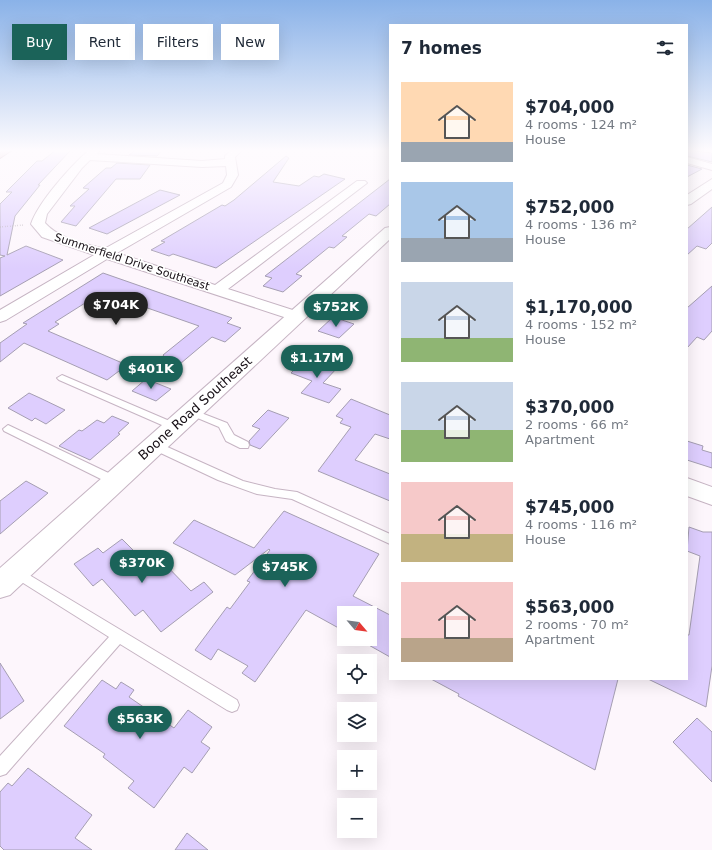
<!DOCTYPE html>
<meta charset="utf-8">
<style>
:root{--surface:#fff;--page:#f2f2f3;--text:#1f2937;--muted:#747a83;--accent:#1b6359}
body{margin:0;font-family:"DejaVu Sans",sans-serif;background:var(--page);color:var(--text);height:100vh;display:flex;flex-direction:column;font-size:15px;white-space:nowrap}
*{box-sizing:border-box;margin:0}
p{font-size:13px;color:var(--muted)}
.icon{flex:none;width:22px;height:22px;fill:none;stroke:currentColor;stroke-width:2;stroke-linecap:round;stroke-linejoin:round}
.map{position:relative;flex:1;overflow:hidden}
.panel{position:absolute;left:389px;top:24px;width:299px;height:656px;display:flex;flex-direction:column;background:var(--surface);border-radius:0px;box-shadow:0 4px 16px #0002}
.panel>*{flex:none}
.banner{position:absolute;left:12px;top:24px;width:317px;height:36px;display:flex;gap:8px}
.needle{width:26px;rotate:119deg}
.tools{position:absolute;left:337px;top:606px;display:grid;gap:8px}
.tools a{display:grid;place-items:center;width:40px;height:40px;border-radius:0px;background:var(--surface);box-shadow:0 4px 16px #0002;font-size:20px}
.price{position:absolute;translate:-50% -34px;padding:0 9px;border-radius:14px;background:var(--accent);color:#fff;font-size:13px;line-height:26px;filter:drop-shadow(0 1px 2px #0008)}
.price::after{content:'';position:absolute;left:50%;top:24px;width:12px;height:9px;margin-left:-6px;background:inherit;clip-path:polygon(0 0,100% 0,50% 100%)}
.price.current{background:#222;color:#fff}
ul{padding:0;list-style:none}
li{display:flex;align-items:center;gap:12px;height:100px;padding:0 12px}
li span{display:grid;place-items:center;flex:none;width:112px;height:80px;border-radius:0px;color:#555}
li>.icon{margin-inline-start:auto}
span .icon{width:48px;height:48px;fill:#fffc;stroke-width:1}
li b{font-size:17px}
h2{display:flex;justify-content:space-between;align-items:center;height:48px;padding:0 12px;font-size:17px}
.tag{padding:0 14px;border-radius:0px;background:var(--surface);box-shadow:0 4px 16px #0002;font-size:14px;line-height:36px}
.tag.current{background:var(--accent);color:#fff}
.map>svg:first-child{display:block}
</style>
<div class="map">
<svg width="712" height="850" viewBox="0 0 712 850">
<rect width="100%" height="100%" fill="#fdf6fc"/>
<g fill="#decefe" stroke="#a59eb2">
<polygon points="56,150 71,150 38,185 40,185 15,216 7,255 26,246 63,260 0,296 0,258 5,256 0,255 0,204 12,192 6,192 37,161 42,161"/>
<polygon points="135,150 162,150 157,156 129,155"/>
<polygon points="687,150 712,153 712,162 687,156"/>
<polygon points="286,156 289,158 273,182 299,186 314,176 319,177 324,174 345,179 216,268 173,254 169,256 151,250 165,242 161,241 222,205 225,206 234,200"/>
<polygon points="117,163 150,165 140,179 116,179 76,226 61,222 75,206 70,206 89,189 83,188 106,168 111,168"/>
<polygon points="687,165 702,169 687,177"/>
<polygon points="390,179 390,204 376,216 369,214 342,236 347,237 334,248 329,247 296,274 302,276 283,292 263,286 272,278 265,276"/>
<polygon points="160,190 180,195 107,234 89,228"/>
<polygon points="712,207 712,243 706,249 697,246 687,255 687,229"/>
<polygon points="103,273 232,318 227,323 241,328 225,342 212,337 174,369 163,355 199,326 116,297 107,303 93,298 55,322 59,324 48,331 127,365 107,380 24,343 0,362 0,343 27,324 23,323"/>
<polygon points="712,286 712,331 704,340 697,337 687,348 687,308"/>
<polygon points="333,317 354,324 339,338 318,331"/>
<polygon points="308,356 338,367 323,383 341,389 329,403 301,393 312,381 291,373"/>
<polygon points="146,379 171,389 156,401 132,391"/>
<polygon points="29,393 40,398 65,410 46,424 35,418 32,421 8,408"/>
<polygon points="351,399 390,415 390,439 375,434 355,460 390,474 390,501 318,471 351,427 340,423 343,419 336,416"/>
<polygon points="268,410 289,418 260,449 250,445 249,441 260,429 252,426"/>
<polygon points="112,416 129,423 118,433 120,434 90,460 59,446 79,430 82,431 97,420 104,423"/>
<polygon points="687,441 703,446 702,450 712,453 712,468 687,460"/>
<polygon points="26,481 48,493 0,534 0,501"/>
<polygon points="284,511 379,554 353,596 390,615 390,657 358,639 370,639 370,613 344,613 344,631 306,610 255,682 242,673 248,666 218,649 211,660 195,650 227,607 230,609 250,582 247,581 270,550 269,549 235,575 173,543 194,520 254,548"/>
<polygon points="689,527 703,532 712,532 712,666 706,707 648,679 687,679 687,635 689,635 700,556 687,551"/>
<polygon points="122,539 149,566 159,558 191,591 204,582 213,592 161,632 143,610 135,616 102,579 93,586 74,564 98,548 103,553"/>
<polygon points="0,663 24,701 0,719"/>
<polygon points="431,679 618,679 595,770 458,696 459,694"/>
<polygon points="102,680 116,689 121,682 134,690 129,697 174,728 188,710 212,727 201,742 210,748 192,773 184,767 154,808 128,788 134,781 103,757 105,754 64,726"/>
<polygon points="697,718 712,732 712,782 673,742"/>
<polygon points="28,768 92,815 75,838 92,850 4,850 0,846 0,792 8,783 12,786"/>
<polygon points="187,833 208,850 175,850"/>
</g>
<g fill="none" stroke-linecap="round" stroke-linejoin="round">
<g stroke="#c6b4c3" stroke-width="2">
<g id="lane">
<polygon points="62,375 179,425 180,427 175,430 171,429 59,380 57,378"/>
<polygon points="191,409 227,423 234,435 248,442 249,445 248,448 240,448 226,441 219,427 188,414 186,412"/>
<polygon points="8,425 119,478 120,481 119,484 111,484 4,431 3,429"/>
<polygon points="154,441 243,481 275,489 297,492 390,534 390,544 292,499 257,494 218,480 150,448 149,445 150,442"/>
<polygon points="16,567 237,700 239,705 237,710 232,712 227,710 120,644 6,774 0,776 0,756 109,637 12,576 10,572 12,568"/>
</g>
</g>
<g stroke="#c6b4c3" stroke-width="2">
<g id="street">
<path d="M89,150H100L97,154L202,161L225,159V156L231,150H242L235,157L238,175L231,187L117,253L215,285L357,181H365L367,183L228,289L302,313L304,316L302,319L296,321L290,319L107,259L6,320L0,322V310L94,255L42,237L31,224C39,201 71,166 89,150ZM90,160L202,167L226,166L227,175L223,183L104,249C84,243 59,239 45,223L47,214L82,168Z"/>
<polygon points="687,157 712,164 712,170 687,163"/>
<polygon points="712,179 712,189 691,204 687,205 687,195"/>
<polygon points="687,478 712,487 712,505 687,496"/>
</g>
</g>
<g stroke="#c6b4c3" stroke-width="2">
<polygon id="secondary" points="390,227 390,239 10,595 0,598 0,568 385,228"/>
</g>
<g stroke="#82485c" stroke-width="2">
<polygon id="primary" points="0,150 12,150 0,158"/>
</g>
<polyline stroke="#a7a0a6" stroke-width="1.5" stroke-dasharray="0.5 2" stroke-linecap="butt" points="0,227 24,225"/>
<use href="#lane" fill="#fff" fill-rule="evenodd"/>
<use href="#street" fill="#fff" fill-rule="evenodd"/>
<use href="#secondary" fill="#fff" fill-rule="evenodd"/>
<use href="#primary" fill="#d7a4b4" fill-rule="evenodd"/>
</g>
<linearGradient id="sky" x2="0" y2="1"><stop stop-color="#8ab2e8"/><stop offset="0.56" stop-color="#fefbfe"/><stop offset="1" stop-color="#fefbfe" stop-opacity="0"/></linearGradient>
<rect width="712" height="269" fill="url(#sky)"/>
<g text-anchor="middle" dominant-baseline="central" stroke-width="3.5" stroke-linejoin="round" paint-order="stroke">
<g font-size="11" fill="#150e14" stroke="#fff">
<text transform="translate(132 262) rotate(18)">Summerfield Drive Southeast</text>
</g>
<g font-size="13" fill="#150e14" stroke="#fff">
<text transform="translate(195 408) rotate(-42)">Boone Road Southeast</text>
</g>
</g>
</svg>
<div class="tools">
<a><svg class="needle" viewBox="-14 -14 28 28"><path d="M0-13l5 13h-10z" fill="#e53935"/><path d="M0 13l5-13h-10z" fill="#747a83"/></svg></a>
<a><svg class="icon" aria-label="locate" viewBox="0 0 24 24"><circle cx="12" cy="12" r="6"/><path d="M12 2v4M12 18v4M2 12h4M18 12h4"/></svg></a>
<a><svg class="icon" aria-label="layers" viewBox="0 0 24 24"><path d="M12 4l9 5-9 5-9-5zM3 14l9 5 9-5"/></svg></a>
<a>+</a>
<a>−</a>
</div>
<b class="price current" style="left:116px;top:326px">$704K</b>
<b class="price" style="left:336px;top:328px">$752K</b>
<b class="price" style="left:317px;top:379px">$1.17M</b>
<b class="price" style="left:151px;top:390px">$401K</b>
<b class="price" style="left:142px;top:584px">$370K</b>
<b class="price" style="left:285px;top:588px">$745K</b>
<b class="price" style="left:140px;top:740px">$563K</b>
<div class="banner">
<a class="tag current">Buy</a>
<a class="tag">Rent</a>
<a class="tag">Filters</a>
<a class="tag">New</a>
</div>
<section class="panel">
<h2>7 homes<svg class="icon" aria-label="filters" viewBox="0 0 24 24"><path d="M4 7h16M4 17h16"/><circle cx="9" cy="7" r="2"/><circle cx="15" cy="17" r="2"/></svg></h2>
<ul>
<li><span style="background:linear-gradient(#ffd9b3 75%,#9aa5b1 0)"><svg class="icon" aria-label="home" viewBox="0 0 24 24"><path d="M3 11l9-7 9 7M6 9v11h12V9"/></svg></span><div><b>$704,000</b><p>4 rooms · 124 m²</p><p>House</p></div></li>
<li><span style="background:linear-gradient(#a9c7e8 70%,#9aa5b1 0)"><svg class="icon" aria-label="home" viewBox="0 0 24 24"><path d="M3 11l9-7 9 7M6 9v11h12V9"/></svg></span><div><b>$752,000</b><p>4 rooms · 136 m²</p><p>House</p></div></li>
<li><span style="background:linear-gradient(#c9d6e8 70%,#8fb573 0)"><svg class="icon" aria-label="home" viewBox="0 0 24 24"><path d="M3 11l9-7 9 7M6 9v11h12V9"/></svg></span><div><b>$1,170,000</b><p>4 rooms · 152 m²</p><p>House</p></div></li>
<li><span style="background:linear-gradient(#c9d6e8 60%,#8fb573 0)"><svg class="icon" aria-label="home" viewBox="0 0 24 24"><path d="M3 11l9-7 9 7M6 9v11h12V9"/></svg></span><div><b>$370,000</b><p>2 rooms · 66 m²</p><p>Apartment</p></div></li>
<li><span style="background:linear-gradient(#f6c9c9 65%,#c2b280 0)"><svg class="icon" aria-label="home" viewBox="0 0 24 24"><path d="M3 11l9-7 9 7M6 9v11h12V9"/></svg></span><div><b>$745,000</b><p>4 rooms · 116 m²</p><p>House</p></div></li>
<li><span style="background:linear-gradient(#f6c9c9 70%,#b9a48a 0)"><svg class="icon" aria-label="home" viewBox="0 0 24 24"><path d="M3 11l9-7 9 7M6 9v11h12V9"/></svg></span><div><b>$563,000</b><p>2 rooms · 70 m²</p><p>Apartment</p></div></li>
</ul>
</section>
</div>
